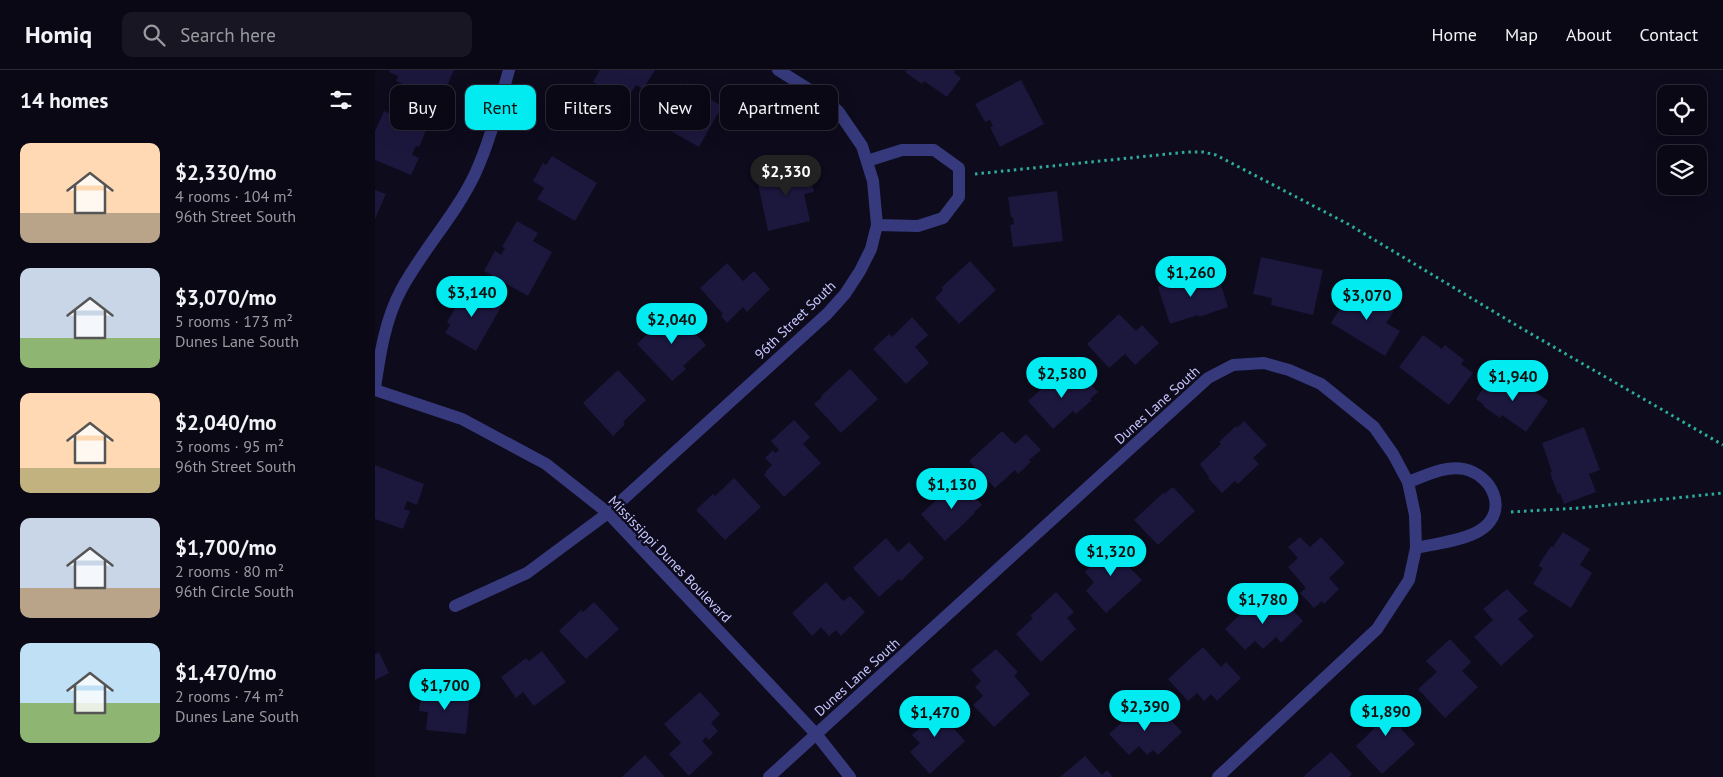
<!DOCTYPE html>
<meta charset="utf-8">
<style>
:root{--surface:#0a0815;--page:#181622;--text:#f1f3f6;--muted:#999aa0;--line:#2a2934;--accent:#01ebf0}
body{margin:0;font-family:"PT Sans",sans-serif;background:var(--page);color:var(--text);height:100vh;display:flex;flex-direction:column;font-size:19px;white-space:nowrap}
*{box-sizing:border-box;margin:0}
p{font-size:16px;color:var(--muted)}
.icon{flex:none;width:28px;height:28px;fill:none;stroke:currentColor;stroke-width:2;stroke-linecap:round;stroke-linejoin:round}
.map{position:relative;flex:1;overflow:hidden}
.details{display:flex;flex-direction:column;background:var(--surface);width:375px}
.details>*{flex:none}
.guide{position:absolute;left:15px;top:15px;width:475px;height:45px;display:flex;gap:10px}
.buttons{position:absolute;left:1282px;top:15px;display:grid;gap:10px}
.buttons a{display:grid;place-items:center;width:50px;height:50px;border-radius:10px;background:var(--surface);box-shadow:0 5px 20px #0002,0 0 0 1px var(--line);font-size:25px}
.price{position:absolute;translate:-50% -42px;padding:0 11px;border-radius:18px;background:var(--accent);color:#111;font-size:16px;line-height:32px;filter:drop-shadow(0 1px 2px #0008)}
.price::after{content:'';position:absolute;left:50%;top:30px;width:15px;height:11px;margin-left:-8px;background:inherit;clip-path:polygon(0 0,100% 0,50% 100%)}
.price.current{background:#222;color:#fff}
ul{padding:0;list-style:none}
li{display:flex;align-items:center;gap:15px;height:125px;padding:0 20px}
li span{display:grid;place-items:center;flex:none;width:140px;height:100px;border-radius:10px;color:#555}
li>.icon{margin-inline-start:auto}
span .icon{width:60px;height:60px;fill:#fffc;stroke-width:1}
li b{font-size:21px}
h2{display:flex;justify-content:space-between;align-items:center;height:60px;padding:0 20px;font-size:21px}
.pill{padding:0 18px;border-radius:10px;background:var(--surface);box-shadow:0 5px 20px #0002,0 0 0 1px var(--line);font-size:18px;line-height:45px}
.pill.current{background:var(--accent);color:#111}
header{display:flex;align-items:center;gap:30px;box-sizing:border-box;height:70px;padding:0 25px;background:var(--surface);border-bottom:1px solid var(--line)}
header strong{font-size:24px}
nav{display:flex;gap:28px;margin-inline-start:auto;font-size:18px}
.search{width:350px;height:45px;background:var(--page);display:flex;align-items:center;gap:12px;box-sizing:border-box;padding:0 18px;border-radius:10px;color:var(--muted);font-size:19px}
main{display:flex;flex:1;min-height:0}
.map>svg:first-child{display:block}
</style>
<header>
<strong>Homiq</strong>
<div class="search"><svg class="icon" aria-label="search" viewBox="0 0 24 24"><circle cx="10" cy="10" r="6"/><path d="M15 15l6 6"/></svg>Search here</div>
<nav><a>Home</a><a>Map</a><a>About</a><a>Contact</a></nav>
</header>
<main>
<section class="details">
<h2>14 homes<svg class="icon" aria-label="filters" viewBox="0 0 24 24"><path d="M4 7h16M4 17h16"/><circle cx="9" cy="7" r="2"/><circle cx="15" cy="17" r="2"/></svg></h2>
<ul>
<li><span style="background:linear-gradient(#ffd9b3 70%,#b9a48a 0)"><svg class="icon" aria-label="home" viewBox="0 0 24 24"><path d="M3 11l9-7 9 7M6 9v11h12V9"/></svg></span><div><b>$2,330/mo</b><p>4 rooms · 104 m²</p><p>96th Street South</p></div></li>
<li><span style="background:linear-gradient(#c9d6e8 70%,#8fb573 0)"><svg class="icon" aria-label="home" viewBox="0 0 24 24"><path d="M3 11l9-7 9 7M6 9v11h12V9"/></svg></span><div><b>$3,070/mo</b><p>5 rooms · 173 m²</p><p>Dunes Lane South</p></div></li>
<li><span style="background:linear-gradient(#ffd9b3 75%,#c2b280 0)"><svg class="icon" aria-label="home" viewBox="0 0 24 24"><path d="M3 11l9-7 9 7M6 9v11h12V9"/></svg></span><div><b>$2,040/mo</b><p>3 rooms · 95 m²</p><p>96th Street South</p></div></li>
<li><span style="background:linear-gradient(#c9d6e8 70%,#b9a48a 0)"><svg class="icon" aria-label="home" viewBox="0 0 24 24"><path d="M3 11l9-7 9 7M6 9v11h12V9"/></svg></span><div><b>$1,700/mo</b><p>2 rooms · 80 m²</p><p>96th Circle South</p></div></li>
<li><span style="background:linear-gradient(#bfe0f5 60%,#8fb573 0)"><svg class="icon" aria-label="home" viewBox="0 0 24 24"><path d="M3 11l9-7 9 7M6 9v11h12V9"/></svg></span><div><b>$1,470/mo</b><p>2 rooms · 74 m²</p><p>Dunes Lane South</p></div></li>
</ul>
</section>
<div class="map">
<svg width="1348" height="707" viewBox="0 0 1348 707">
<rect width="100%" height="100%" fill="#0d0b1c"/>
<g fill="#1c173d">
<polygon points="15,0 79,0 72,16 68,14 66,18 59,15 54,26 21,11 23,6 14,2"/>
<polygon points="225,0 280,0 268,19 261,15 251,31 218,12"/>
<polygon points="532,0 580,0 579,3 586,8 572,27 549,11 547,14 530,2"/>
<polygon points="646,10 669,54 625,77 615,57 618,56 615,50 610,52 600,34"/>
<polygon points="305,13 324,23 322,25 329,29 331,27 347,36 324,77 282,53"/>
<polygon points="9,41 52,58 44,77 41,76 37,85 44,88 36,105 0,90 0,61"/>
<polygon points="177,86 222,113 200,151 162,129 169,118 158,111 168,93 171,95"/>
<polygon points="431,92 439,122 429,124 435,151 393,161 382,109 411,102 410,96"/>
<polygon points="0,120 11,124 0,149"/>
<polygon points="682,121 688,171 638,177 635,155 639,154 638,147 636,147 633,127"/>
<polygon points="142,151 163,163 158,171 177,182 153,226 109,201 120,181 126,185 130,178 127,177"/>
<polygon points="886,187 948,200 938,245 896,235 897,228 878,224"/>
<polygon points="595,191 621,220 584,254 560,228 568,220 566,218"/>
<polygon points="352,193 368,211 379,201 395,219 372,242 368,237 352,253 346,246 348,244 325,218"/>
<polygon points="828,202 834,219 846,215 853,237 824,247 823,245 795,254 783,217"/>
<polygon points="94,215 115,227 113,230 126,237 101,281 70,263 75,255 72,252"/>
<polygon points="978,217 1019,241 1011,253 1025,261 1010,286 956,253"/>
<polygon points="298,240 331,275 308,296 311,299 297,311 262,274"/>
<polygon points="744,244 761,261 767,255 784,273 760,295 750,284 734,298 712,274"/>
<polygon points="537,247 553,265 540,277 554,293 531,314 498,279 514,264 517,267"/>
<polygon points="1048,265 1067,279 1070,275 1089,290 1086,294 1098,303 1074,335 1024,297"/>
<polygon points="475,299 503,329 466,363 439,334 447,327 446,326"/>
<polygon points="243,300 271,330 248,352 250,354 238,366 208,333"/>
<polygon points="685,302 697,315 707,305 723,322 715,329 717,330 701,344 698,341 678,359 653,331"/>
<polygon points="1134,304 1173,331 1151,362 1127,345 1125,348 1108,336 1109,335 1101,329 1113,311 1124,318"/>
<polygon points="419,350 435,367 428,374 446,393 409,427 389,405 391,403 390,402 397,395 390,388 398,380 400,383 404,380 396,371"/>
<polygon points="869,351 892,375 878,388 884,394 863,414 860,411 847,423 833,408 834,407 825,394 846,374 844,372 861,356 862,358"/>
<polygon points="1209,357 1225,400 1214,404 1221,422 1189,434 1185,423 1183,424 1175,403 1177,402 1167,373"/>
<polygon points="627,361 640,374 651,364 666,380 654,390 656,392 643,404 640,400 620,418 594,391"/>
<polygon points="0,395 49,414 42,435 32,431 29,439 35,441 28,459 0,449"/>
<polygon points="359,408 386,437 350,470 321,440 338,424 340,426"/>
<polygon points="584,410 607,435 599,442 600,443 570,471 546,444"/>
<polygon points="798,417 820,441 783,475 759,450 788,423 789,424"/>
<polygon points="1188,462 1215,479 1205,495 1217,503 1196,538 1158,514 1168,498 1163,496 1176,476 1178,477"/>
<polygon points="925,467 935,477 946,467 970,493 954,508 964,519 949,534 947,531 939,538 925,523 931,518 913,497 923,488 913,477"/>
<polygon points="511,468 523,482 534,472 549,488 526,511 524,509 504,527 478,498"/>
<polygon points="739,470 754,486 748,491 767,510 731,543 711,521 719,512 710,502 717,495 714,491 730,476 731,478"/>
<polygon points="451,512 468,531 475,526 490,542 466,566 461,560 454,566 446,557 437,566 417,543"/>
<polygon points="1132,519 1153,541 1143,549 1159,566 1126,596 1099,567 1118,550 1108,539"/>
<polygon points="681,522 699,542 692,548 701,559 666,592 641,564 658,548 655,546"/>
<polygon points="884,526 902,545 913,535 928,551 906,573 901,567 888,579 880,571 870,580 850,559"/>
<polygon points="219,532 244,559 211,589 184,561 206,540 208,542"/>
<polygon points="1075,569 1096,592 1087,601 1103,617 1070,648 1043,619 1062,602 1051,591"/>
<polygon points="828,577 846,597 851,592 866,608 842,631 836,624 829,631 822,623 813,631 793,609"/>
<polygon points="621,579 643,602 639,606 655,624 619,657 598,635 608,626 600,617 606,611 596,600"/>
<polygon points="167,581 191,612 159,636 148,622 141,628 126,607 151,588 154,591"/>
<polygon points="4,582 14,603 0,610 0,584"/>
<polygon points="47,618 83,622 83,624 95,626 91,664 51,660 53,642 44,641"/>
<polygon points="325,622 345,644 336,653 343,661 334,670 331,667 327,671 338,683 314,706 294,684 306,673 289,654"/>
<polygon points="1015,629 1035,651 1026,659 1040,674 1007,704 981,676 999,659 990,649 1006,634 1008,635"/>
<polygon points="564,631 578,647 573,652 590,671 555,704 535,682 545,673 537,665 544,659 538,652 554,638 555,639"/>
<polygon points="769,632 787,651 792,646 807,662 783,685 778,680 772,685 764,676 754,685 734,664"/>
<polygon points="956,682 977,704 974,707 928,707"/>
<polygon points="270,685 290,707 247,707"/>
<polygon points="710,686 727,705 732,700 738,707 685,707"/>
</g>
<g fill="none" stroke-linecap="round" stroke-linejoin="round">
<g stroke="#2dac9a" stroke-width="3" stroke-dasharray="2.5 4" stroke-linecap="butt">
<polyline points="600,104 812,82 828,82 841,85 973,154 1146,258 1348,375"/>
<polyline points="1136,442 1205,438 1348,423"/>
</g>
<g stroke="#36397b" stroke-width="12">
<polyline points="492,91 527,80 559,80 584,98 584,127 568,148 543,156 502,155"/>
<path d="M0,318C5,284 10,250 26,220C48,179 80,146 100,104C115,71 124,35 134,0"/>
<polyline points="0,320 87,349 171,394 233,443 441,664 475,707"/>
<path d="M1033,412C1050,406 1070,395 1089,399C1117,405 1134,440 1107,459C1092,470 1059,474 1041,478"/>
<polyline points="80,536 152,503 233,443 452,244 470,224 485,201 496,179 502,155 498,111 487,76 463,41 448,28 403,0"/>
<polyline points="394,707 833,308 858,295 889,293 914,300 946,314 999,357 1018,384 1033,412 1040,445 1041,478 1034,510 1002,559 843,707"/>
</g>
</g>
<g text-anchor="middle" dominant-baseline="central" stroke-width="5" stroke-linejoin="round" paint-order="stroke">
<g font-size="14" fill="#c8c7ff" stroke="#0d0b1c">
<text transform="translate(420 250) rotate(-44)">96th Street South</text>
<text transform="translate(782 335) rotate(-42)">Dunes Lane South</text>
<text transform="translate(295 489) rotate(46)">Mississippi Dunes Boulevard</text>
<text transform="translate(482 607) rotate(-42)">Dunes Lane South</text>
</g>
</g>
</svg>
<div class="buttons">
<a><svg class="icon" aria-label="locate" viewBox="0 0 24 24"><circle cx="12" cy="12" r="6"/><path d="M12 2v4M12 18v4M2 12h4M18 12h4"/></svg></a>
<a><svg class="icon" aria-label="layers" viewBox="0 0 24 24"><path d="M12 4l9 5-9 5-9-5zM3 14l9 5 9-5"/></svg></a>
</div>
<b class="price current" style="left:411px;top:127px">$2,330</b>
<b class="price" style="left:816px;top:228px">$1,260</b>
<b class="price" style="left:97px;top:248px">$3,140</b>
<b class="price" style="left:992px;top:251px">$3,070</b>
<b class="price" style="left:297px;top:275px">$2,040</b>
<b class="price" style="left:687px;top:329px">$2,580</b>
<b class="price" style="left:1138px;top:332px">$1,940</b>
<b class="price" style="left:577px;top:440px">$1,130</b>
<b class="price" style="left:736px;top:507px">$1,320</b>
<b class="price" style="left:888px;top:555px">$1,780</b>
<b class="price" style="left:70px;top:641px">$1,700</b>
<b class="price" style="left:770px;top:662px">$2,390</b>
<b class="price" style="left:1011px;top:667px">$1,890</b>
<b class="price" style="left:560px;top:668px">$1,470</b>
<div class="guide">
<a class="pill">Buy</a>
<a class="pill current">Rent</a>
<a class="pill">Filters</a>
<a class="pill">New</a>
<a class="pill">Apartment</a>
</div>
</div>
</main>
